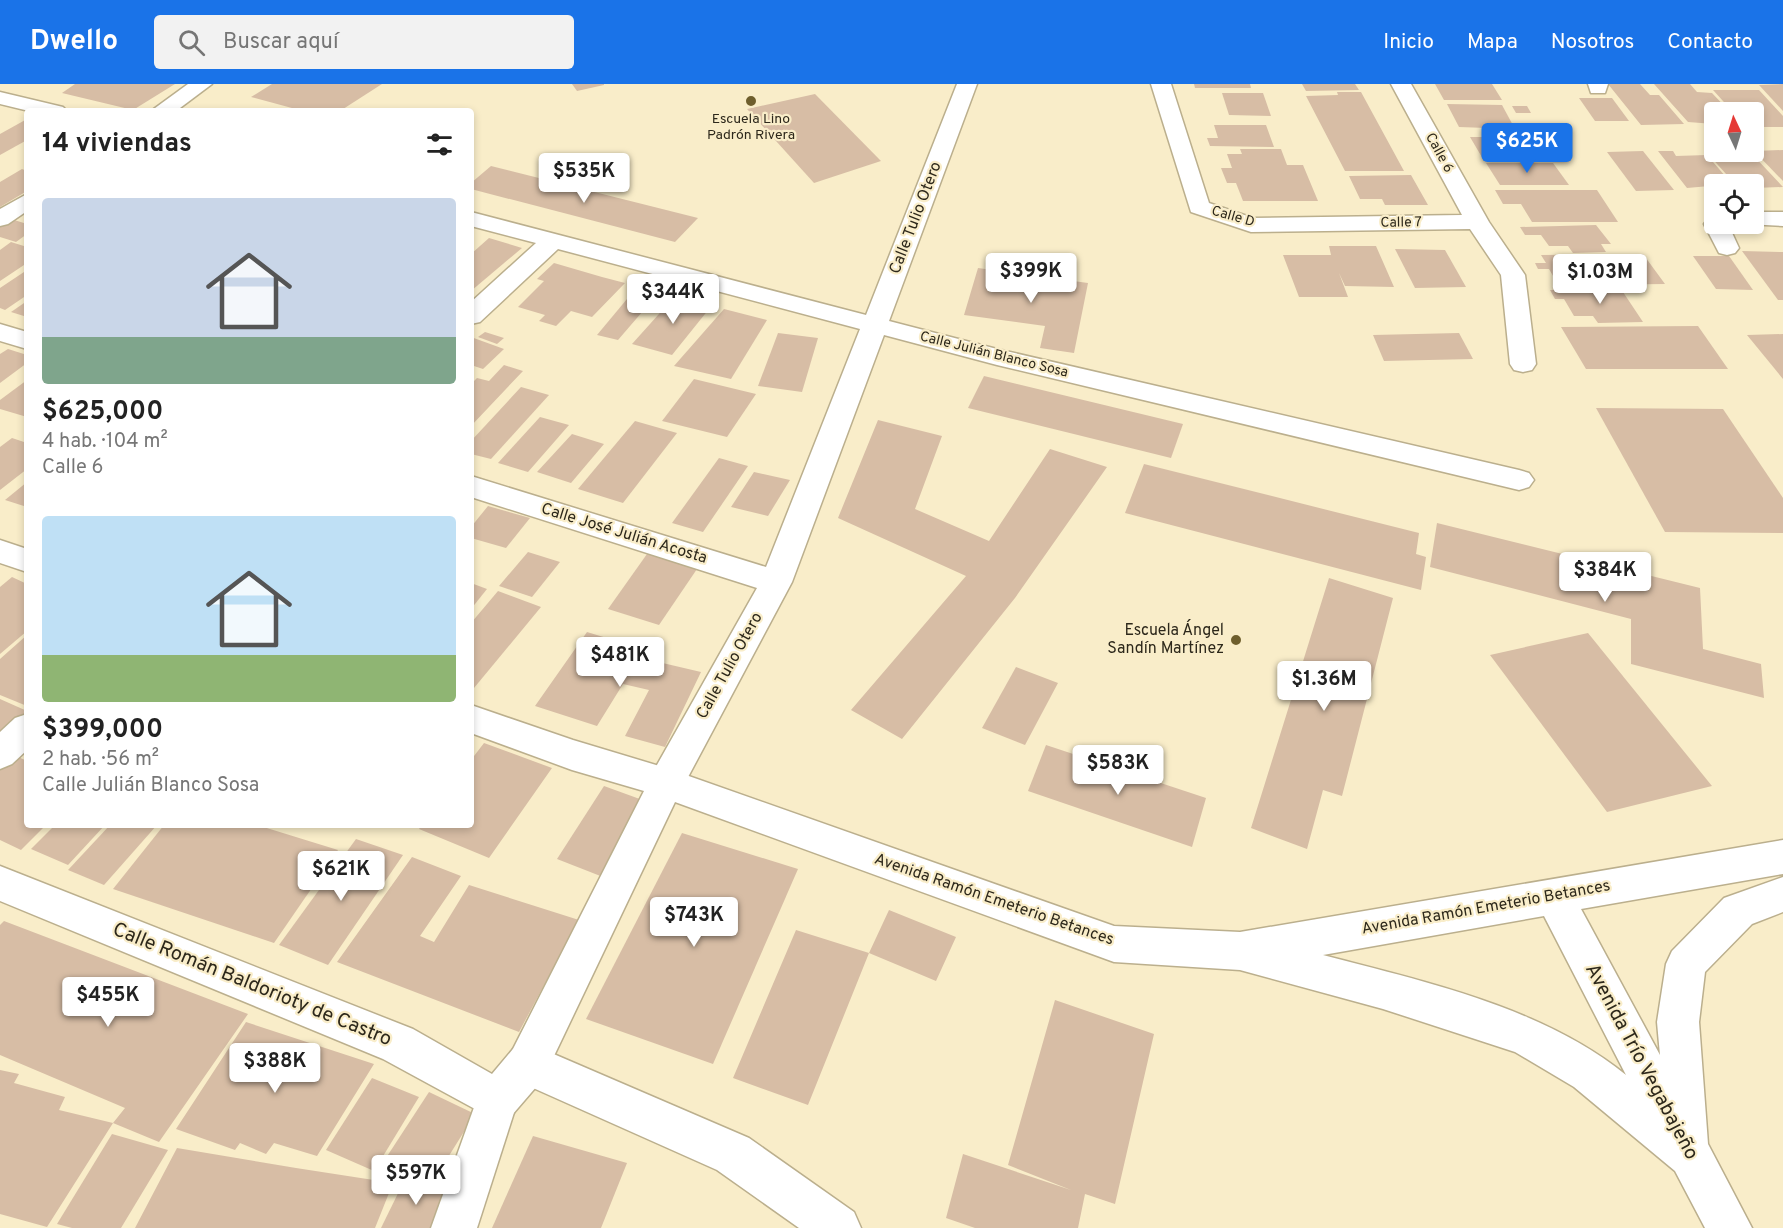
<!DOCTYPE html>
<html lang="es">
<meta charset="utf-8">
<style>
:root{--surface:#fff;--page:#f2f2f2;--text:#222;--muted:#767676;--accent:#1a73e8}
body{margin:0;font-family:Overpass,sans-serif;background:var(--page);color:var(--text);height:100vh;display:flex;flex-direction:column;font-size:22px;white-space:nowrap}
*{box-sizing:border-box;margin:0}
p{font-size:20px;color:var(--muted)}
.icon{flex:none;width:33px;height:33px;fill:none;stroke:currentColor;stroke-width:2;stroke-linecap:round;stroke-linejoin:round}
.map{position:relative;flex:1;overflow:hidden}
.sheet{position:absolute;left:24px;top:24px;width:450px;height:720px;display:flex;flex-direction:column;background:var(--surface);border-radius:6px;box-shadow:0 3px 9px #0003}
.sheet>*{flex:none}
.needle{width:39px;rotate:356deg}
.buttons{position:absolute;left:1704px;top:18px;display:grid;gap:12px}
.buttons a{display:grid;place-items:center;width:60px;height:60px;border-radius:6px;background:var(--surface);box-shadow:0 3px 9px #0003;font-size:30px}
.price{position:absolute;translate:-50% -51px;padding:0 14px;border-radius:6px;background:#fff;color:#222;font-size:20px;line-height:39px;filter:drop-shadow(0 2px 3px #0008)}
.price::after{content:'';position:absolute;left:50%;top:36px;width:18px;height:14px;margin-left:-9px;background:inherit;clip-path:polygon(0 0,100% 0,50% 100%)}
.price.on{background:var(--accent);color:#fff}
ul{padding:0;list-style:none}
li{display:grid;align-content:center;gap:12px;height:318px;padding:0 18px}
li span{display:grid;place-items:center;height:186px;border-radius:6px;color:#555}
li>.icon{margin-inline-start:auto}
span .icon{width:108px;height:108px;fill:#fffc;stroke-width:1}
li b{font-size:26px}
h2{display:flex;justify-content:space-between;align-items:center;height:72px;padding:0 18px;font-size:26px}
header{display:flex;align-items:center;gap:36px;box-sizing:border-box;height:84px;padding:0 30px;background:var(--accent);color:#fff}
header strong{font-size:28px}
nav{display:flex;gap:33px;margin-inline-start:auto;font-size:21px}
.search{width:420px;height:54px;background:var(--page);display:flex;align-items:center;gap:15px;box-sizing:border-box;padding:0 21px;border-radius:6px;color:var(--muted);font-size:22px}
.map>svg:first-child{display:block}
</style>
<header>
<strong>Dwello</strong>
<div class="search"><svg class="icon" aria-label="search" viewBox="0 0 24 24"><circle cx="10" cy="10" r="6"/><path d="M15 15l6 6"/></svg>Buscar aquí</div>
<nav><a>Inicio</a><a>Mapa</a><a>Nosotros</a><a>Contacto</a></nav>
</header>
<div class="map">
<svg width="1783" height="1144" viewBox="0 0 1783 1144">
<rect width="100%" height="100%" fill="#f9edc9"/>
<g fill="#d7bda5">
<polygon points="75,0 175,0 133,26 62,9"/>
<polygon points="272,0 382,0 340,27 303,27 251,13"/>
<polygon points="572,0 604,0 604,1 577,7"/>
<polygon points="1194,0 1250,0 1251,4 1195,4"/>
<polygon points="1302,0 1355,0 1359,6 1306,7"/>
<polygon points="1435,0 1492,0 1502,16 1444,16"/>
<polygon points="1608,0 1640,0 1650,11 1659,11 1684,40 1641,41"/>
<polygon points="1654,0 1690,0 1697,8 1712,9 1730,28 1714,28 1714,40 1688,38"/>
<polygon points="1783,0 1783,27 1759,1"/>
<polygon points="1713,6 1759,6 1783,32 1783,43 1754,43 1754,28 1733,28"/>
<polygon points="1337,8 1361,8 1404,87 1345,87 1306,12 1338,11"/>
<polygon points="1222,9 1263,9 1271,32 1229,31"/>
<polygon points="815,10 881,77 814,99 747,25"/>
<polygon points="1579,14 1612,14 1629,37 1595,37"/>
<polygon points="1447,20 1502,21 1515,45 1459,43"/>
<polygon points="1512,22 1527,22 1531,29 1516,29"/>
<polygon points="27,35 27,56 0,71 0,50"/>
<polygon points="1214,41 1266,41 1274,63 1210,62 1207,54 1218,54"/>
<polygon points="1502,50 1527,50 1543,74 1483,75 1470,53 1504,53"/>
<polygon points="1240,65 1281,65 1287,81 1303,81 1318,117 1243,117 1236,99 1227,99 1221,84 1232,84 1227,70 1242,70"/>
<polygon points="1783,66 1783,97 1754,67"/>
<polygon points="1643,67 1674,106 1636,107 1607,68"/>
<polygon points="1658,67 1673,67 1676,72 1707,71 1732,100 1687,104"/>
<polygon points="1736,70 1752,70 1783,103 1754,104 1754,100 1735,100 1709,71 1736,73"/>
<polygon points="1486,79 1553,79 1569,101 1500,101"/>
<polygon points="491,82 698,134 675,158 471,105 471,99"/>
<polygon points="22,85 27,87 27,107 0,123 0,98"/>
<polygon points="1411,91 1428,121 1385,121 1382,115 1360,115 1349,92"/>
<polygon points="1495,106 1597,106 1618,138 1532,138 1521,120 1503,120"/>
<polygon points="11,135 27,140 27,150 16,158 0,153 0,143"/>
<polygon points="1596,141 1611,160 1601,160 1606,168 1573,169 1568,162 1549,162 1541,151 1525,151 1520,143"/>
<polygon points="489,154 522,164 471,207 471,170"/>
<polygon points="11,158 27,163 27,179 0,197 0,166"/>
<polygon points="1329,162 1376,162 1394,203 1345,202 1339,189 1348,213 1299,213 1283,171 1331,171"/>
<polygon points="1395,165 1445,166 1466,203 1415,204"/>
<polygon points="1742,167 1783,168 1783,216 1778,216"/>
<polygon points="1643,170 1665,200 1587,201 1584,196 1556,197 1549,185 1538,185 1535,179 1546,179 1541,171"/>
<polygon points="1693,172 1729,172 1753,206 1716,205"/>
<polygon points="554,179 602,193 625,199 592,233 571,227 556,242 539,237 545,231 518,223 544,197 537,195"/>
<polygon points="978,184 1088,199 1074,269 1040,264 1045,242 964,231"/>
<polygon points="27,186 27,211 5,226 0,224 0,204"/>
<polygon points="1621,205 1643,238 1598,239 1593,232 1574,232 1564,215 1555,215 1550,206"/>
<polygon points="676,211 713,220 672,271 632,260"/>
<polygon points="627,215 649,220 618,256 597,251"/>
<polygon points="27,217 27,233 11,228"/>
<polygon points="724,225 767,236 731,295 674,282"/>
<polygon points="1698,242 1728,285 1586,285 1561,243"/>
<polygon points="485,248 504,254 497,260 478,253"/>
<polygon points="778,249 818,254 802,308 758,302"/>
<polygon points="1459,249 1473,275 1384,277 1373,251"/>
<polygon points="1783,250 1783,295 1747,251"/>
<polygon points="471,253 504,265 483,285 471,281"/>
<polygon points="8,265 27,271 27,279 0,299 0,270"/>
<polygon points="504,281 523,287 471,342 471,300 477,294 489,297"/>
<polygon points="984,292 1183,340 1171,374 968,324"/>
<polygon points="694,295 756,310 727,353 662,337"/>
<polygon points="27,296 27,333 0,325 0,316"/>
<polygon points="521,303 549,311 491,375 471,370 471,357"/>
<polygon points="1596,324 1723,325 1783,414 1783,449 1665,448"/>
<polygon points="540,333 569,341 528,388 498,379"/>
<polygon points="878,336 942,352 915,425 989,457 1050,365 1107,383 1015,514 902,655 851,626 966,492 838,434"/>
<polygon points="635,337 677,349 623,419 578,405"/>
<polygon points="572,350 604,360 571,399 537,388"/>
<polygon points="12,354 27,359 27,385 0,406 0,363"/>
<polygon points="719,374 748,382 703,448 672,439"/>
<polygon points="1144,380 1419,449 1416,470 1426,473 1421,506 1125,429"/>
<polygon points="754,388 790,396 768,432 731,423"/>
<polygon points="27,398 27,423 5,416"/>
<polygon points="488,422 530,434 506,464 471,454 471,443"/>
<polygon points="1437,439 1700,504 1703,565 1761,580 1764,614 1631,580 1631,535 1430,483"/>
<polygon points="528,468 560,478 532,513 499,502"/>
<polygon points="647,470 697,485 659,541 608,525"/>
<polygon points="12,493 27,500 27,547 0,570 0,503"/>
<polygon points="1329,494 1393,514 1342,712 1323,706 1307,765 1251,744"/>
<polygon points="471,499 487,505 471,525"/>
<polygon points="498,507 541,523 474,604 471,602 471,539"/>
<polygon points="587,548 646,566 637,573 701,588 665,663 625,652 649,606 623,600 597,642 535,622"/>
<polygon points="1588,549 1712,702 1607,728 1490,571"/>
<polygon points="27,551 27,622 0,611 0,575"/>
<polygon points="1016,583 1058,599 1025,661 982,644"/>
<polygon points="0,615 27,627 0,652"/>
<polygon points="484,659 552,684 489,774 419,745 422,741 471,741 471,676"/>
<polygon points="1046,661 1206,714 1192,763 1028,707"/>
<polygon points="14,671 27,677 27,741 46,741 21,766 0,756 0,684"/>
<polygon points="604,702 648,718 603,793 557,775"/>
<polygon points="55,741 105,741 68,781 31,765"/>
<polygon points="110,741 157,741 104,801 68,786"/>
<polygon points="164,741 257,741 338,766 274,859 113,805"/>
<polygon points="682,749 798,785 713,980 586,935"/>
<polygon points="356,755 403,771 328,881 279,861"/>
<polygon points="412,773 461,792 420,852 434,858 469,801 579,836 519,948 337,878"/>
<polygon points="889,826 956,853 936,897 869,869 808,1021 733,994 796,846 869,869"/>
<polygon points="4,837 248,930 159,1058 113,1039 125,1024 0,971 0,841"/>
<polygon points="1055,916 1154,950 1115,1120 1085,1110 1078,1144 975,1144 946,1134 963,1070 1071,1106 1008,1081"/>
<polygon points="246,938 374,980 317,1072 274,1059 266,1070 240,1059 235,1066 176,1045"/>
<polygon points="0,986 19,990 14,999 65,1013 59,1026 113,1039 47,1143 0,1130"/>
<polygon points="372,994 419,1013 374,1087 326,1066"/>
<polygon points="429,1008 475,1030 432,1099 384,1077"/>
<polygon points="112,1050 168,1066 121,1144 72,1144 57,1140"/>
<polygon points="533,1052 627,1079 601,1144 492,1144"/>
<polygon points="177,1064 296,1084 393,1099 375,1144 135,1144"/>
<polygon points="406,1093 451,1107 433,1144 381,1144"/>
</g>
<g fill="none" stroke-linecap="round" stroke-linejoin="round">
<g stroke="#bbaf8d" stroke-width="3">
<g id="street">
<polygon points="188,0 212,0 176,27 151,27"/>
<polygon points="957,0 977,0 889,237 997,265 1519,386 1529,389 1534,396 1529,403 1519,406 997,281 884,251 792,498 679,710 666,714 653,710 648,699 653,688 757,504 471,413 471,392 766,483 860,245 558,165 480,238 471,240 471,218 536,159 471,142 471,128 866,231"/>
<polygon points="1151,0 1171,0 1209,119 1253,134 1462,131 1391,0 1411,0 1489,138 1525,191 1536,280 1532,286 1523,288 1514,286 1510,280 1501,191 1470,145 1251,148 1191,128"/>
<polygon points="1588,0 1608,0 1605,9 1591,9"/>
<polygon points="0,8 63,23 67,27 29,27 0,20"/>
<polygon points="27,110 27,127 8,140 0,142 0,125"/>
<polygon points="1754,128 1783,128 1783,142 1746,140 1754,140"/>
<polygon points="1714,133 1714,140 1728,140 1739,164 1735,169 1727,171 1719,169 1704,140 1708,135"/>
<polygon points="0,240 27,248 27,265 0,257"/>
<polygon points="27,630 27,666 12,680 0,685 0,648 15,634"/>
<polygon points="528,959 749,1054 854,1128 861,1144 799,1144 717,1086 513,995 507,980 513,965"/>
<polygon points="497,995 512,1001 518,1016 477,1144 431,1144 482,1001"/>
</g>
</g>
<g stroke="#bbaf8d" stroke-width="3">
<g id="secondary">
<polygon points="0,456 27,465 27,488 0,479"/>
<path d="M471,621L573,656L666,684L1114,842L1240,848L1783,756V790L1581,825L1660,971L1657,938L1666,880L1672,867L1724,814L1783,793V828L1752,840L1705,888L1699,938L1708,1060L1752,1144H1705L1675,1087L1574,1003L1515,968L1383,925L1240,886L1114,878L675,718L543,995L512,1031L497,1037L383,975L0,817V782L413,945L492,990L513,965L644,707L572,686L471,649ZM1544,832L1626,991C1542,923 1426,898 1323,871Z"/>
</g>
</g>
<use href="#street" fill="#fff" fill-rule="evenodd"/>
<use href="#secondary" fill="#fff" fill-rule="evenodd"/>
</g>
<g fill="#6e5e2c" stroke="#f9edc9" stroke-width="2">
<circle cx="751" cy="17" r="6"/>
<circle cx="1236" cy="556" r="6"/>
</g>
<g text-anchor="middle" dominant-baseline="central" stroke-width="4.5" stroke-linejoin="round" paint-order="stroke">
<g font-size="14" fill="#2d281b" stroke="#f9edc9">
<text x="751" y="35">Escuela Lino<tspan x="751" dy="16">Padrón Rivera</tspan></text>
</g>
<g font-size="14" fill="#2d281b" stroke="#f9edc9">
<text transform="translate(1439 69) rotate(61)">Calle 6</text>
<text transform="translate(1233 133) rotate(16)">Calle D</text>
<text transform="translate(1401 139) rotate(-1)">Calle 7</text>
<text transform="translate(994 271) rotate(14)">Calle Julián Blanco Sosa</text>
</g>
<g font-size="16" fill="#2d281b" stroke="#f9edc9">
<text transform="translate(916 134) rotate(-69)">Calle Tulio Otero</text>
<text transform="translate(624 450) rotate(17)">Calle José Julián Acosta</text>
<text transform="translate(730 582) rotate(-61)">Calle Tulio Otero</text>
<text transform="translate(994 816) rotate(19)">Avenida Ramón Emeterio Betances</text>
<text transform="translate(1486 824) rotate(-10)">Avenida Ramón Emeterio Betances</text>
</g>
<g font-size="16" fill="#2d281b" stroke="#f9edc9" text-anchor="end">
<text x="1224" y="547">Escuela Ángel<tspan x="1224" dy="18">Sandín Martínez</tspan></text>
</g>
<g font-size="20" fill="#2d281b" stroke="#f9edc9">
<text transform="translate(252 901) rotate(22)">Calle Román Baldorioty de Castro</text>
<text transform="translate(1641 978) rotate(62)">Avenida Trío Vegabajeño</text>
</g>
</g>
</svg>
<div class="buttons">
<a><svg class="needle" viewBox="-14 -14 28 28"><path d="M0-13l5 13h-10z" fill="#e53935"/><path d="M0 13l5-13h-10z" fill="#767676"/></svg></a>
<a><svg class="icon" aria-label="locate" viewBox="0 0 24 24"><circle cx="12" cy="12" r="6"/><path d="M12 2v4M12 18v4M2 12h4M18 12h4"/></svg></a>
</div>
<b class="price on" style="left:1527px;top:90px">$625K</b>
<b class="price" style="left:584px;top:120px">$535K</b>
<b class="price" style="left:1031px;top:220px">$399K</b>
<b class="price" style="left:1600px;top:221px">$1.03M</b>
<b class="price" style="left:673px;top:241px">$344K</b>
<b class="price" style="left:1605px;top:519px">$384K</b>
<b class="price" style="left:620px;top:604px">$481K</b>
<b class="price" style="left:1324px;top:628px">$1.36M</b>
<b class="price" style="left:1118px;top:712px">$583K</b>
<b class="price" style="left:341px;top:818px">$621K</b>
<b class="price" style="left:694px;top:864px">$743K</b>
<b class="price" style="left:108px;top:944px">$455K</b>
<b class="price" style="left:275px;top:1010px">$388K</b>
<b class="price" style="left:416px;top:1122px">$597K</b>
<section class="sheet">
<h2>14 viviendas<svg class="icon" aria-label="filters" viewBox="0 0 24 24"><path d="M4 7h16M4 17h16"/><circle cx="9" cy="7" r="2"/><circle cx="15" cy="17" r="2"/></svg></h2>
<ul>
<li><span style="background:linear-gradient(#c9d6e8 75%,#7fa58c 0)"><svg class="icon" aria-label="home" viewBox="0 0 24 24"><path d="M3 11l9-7 9 7M6 9v11h12V9"/></svg></span><div><b>$625,000</b><p>4 hab. · 104 m²</p><p>Calle 6</p></div></li>
<li><span style="background:linear-gradient(#bfe0f5 75%,#8fb573 0)"><svg class="icon" aria-label="home" viewBox="0 0 24 24"><path d="M3 11l9-7 9 7M6 9v11h12V9"/></svg></span><div><b>$399,000</b><p>2 hab. · 56 m²</p><p>Calle Julián Blanco Sosa</p></div></li>
</ul>
</section>
</div>
